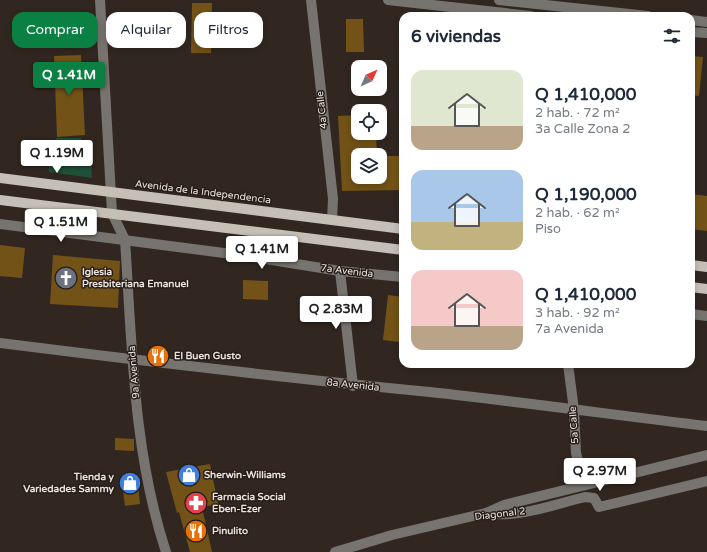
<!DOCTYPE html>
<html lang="es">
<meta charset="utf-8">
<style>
:root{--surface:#fff;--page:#f6f6f7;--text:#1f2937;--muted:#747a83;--accent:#0b8043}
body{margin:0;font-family:"Varela Round",sans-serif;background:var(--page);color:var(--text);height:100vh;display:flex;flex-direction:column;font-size:15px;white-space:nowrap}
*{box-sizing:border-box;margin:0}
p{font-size:13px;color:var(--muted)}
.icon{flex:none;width:22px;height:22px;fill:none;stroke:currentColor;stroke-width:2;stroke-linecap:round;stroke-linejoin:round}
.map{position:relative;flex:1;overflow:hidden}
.drawer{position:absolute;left:399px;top:12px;width:296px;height:356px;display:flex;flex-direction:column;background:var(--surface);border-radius:12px;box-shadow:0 2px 6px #0003}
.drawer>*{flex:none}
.hud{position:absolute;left:12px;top:12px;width:327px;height:36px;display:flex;gap:8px}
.needle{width:26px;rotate:45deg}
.controls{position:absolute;left:351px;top:60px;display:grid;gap:8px}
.controls a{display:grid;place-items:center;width:36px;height:36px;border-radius:8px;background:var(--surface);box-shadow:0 2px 6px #0003;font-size:20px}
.price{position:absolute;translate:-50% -34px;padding:0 9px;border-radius:4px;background:#fff;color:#222;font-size:13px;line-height:26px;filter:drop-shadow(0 1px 2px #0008)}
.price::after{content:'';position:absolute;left:50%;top:24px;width:12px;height:9px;margin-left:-6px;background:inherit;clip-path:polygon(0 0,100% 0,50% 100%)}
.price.on{background:var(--accent);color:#fff}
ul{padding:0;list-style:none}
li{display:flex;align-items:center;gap:12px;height:100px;padding:0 12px}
li span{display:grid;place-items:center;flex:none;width:112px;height:80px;border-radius:12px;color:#555}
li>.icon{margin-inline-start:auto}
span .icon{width:48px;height:48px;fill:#fffc;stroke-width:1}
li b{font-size:17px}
h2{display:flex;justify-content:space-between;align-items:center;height:48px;padding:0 12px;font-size:17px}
.tag{padding:0 14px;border-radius:12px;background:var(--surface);box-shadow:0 2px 6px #0003;font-size:14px;line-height:36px}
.tag.on{background:var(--accent);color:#fff}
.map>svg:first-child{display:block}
</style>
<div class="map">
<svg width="707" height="552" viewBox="0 0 707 552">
<rect width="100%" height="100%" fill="#312720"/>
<polygon fill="#1e5137" points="56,138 81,138 82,146 90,146 92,178 49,172 48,143 55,143"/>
<g fill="#725216">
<polygon points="192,3 212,3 211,53 191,53"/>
<polygon points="346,19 363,19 364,52 346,52"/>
<polygon points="81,55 85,135 57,137 54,56"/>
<polygon points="691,56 703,57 699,96 691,95"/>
<polygon points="358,115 358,133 376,133 377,155 358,155 358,177 380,177 380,156 403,156 403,190 342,191 338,116"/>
<polygon points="691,194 707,196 707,231 691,229"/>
<polygon points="0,245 25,248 22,278 0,276"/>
<polygon points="53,255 120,261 118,308 50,304"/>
<polygon points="243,280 268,281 268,300 243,299"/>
<polygon points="388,295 403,297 399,342 383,340"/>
<polygon points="115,438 134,439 134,451 115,450"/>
<polygon points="210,464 218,504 202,507 212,552 190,552 179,512 177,513 166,472"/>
<polygon points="137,475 140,504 125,506 121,477"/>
</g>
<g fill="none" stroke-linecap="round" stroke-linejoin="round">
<g stroke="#77746f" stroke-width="10">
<path d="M100,0L112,213L125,240C132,344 133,452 166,552"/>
<polyline points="311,0 333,199 332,220"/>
<polyline points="388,0 531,16"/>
<polyline points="499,0 648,16"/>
<polyline points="691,20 707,22"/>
<polyline points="691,32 707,33"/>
<polyline points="0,224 247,256 340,271 403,277"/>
<polyline points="340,271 353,386"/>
<polyline points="691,314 707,316"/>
<path d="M0,343C143,361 286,378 430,392C522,402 615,415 707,426"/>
<polyline points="568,364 574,410 576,453 584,485"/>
<polyline points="486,513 504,505 707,455"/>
<path d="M335,552L392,535L486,513C516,519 556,504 585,497L594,498L599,507L707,481"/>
</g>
<g stroke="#c5bfb5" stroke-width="10">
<polyline points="0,178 403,229"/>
<polyline points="0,200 403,250"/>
<polyline points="691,265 707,267"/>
<polyline points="691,287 707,289"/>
</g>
</g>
<defs>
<g id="church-disc" transform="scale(1.15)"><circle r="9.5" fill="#6b7280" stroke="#271d17"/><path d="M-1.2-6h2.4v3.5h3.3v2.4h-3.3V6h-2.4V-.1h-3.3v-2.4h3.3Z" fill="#fff"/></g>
<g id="restaurant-disc" transform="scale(1.15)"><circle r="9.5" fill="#e8710a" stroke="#271d17"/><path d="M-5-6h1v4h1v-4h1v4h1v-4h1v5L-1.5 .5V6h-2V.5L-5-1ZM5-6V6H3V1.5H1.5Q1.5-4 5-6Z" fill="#fff"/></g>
<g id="shop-disc" transform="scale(1.15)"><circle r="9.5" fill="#3f7fe0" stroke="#271d17"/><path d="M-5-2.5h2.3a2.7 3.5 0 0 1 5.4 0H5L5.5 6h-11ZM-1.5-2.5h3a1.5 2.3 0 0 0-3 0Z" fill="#fff"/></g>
<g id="pharmacy-disc" transform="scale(1.15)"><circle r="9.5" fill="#e0444e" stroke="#271d17"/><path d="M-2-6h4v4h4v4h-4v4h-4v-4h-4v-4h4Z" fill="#fff"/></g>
</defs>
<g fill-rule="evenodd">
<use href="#church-disc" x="66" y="278"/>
<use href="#restaurant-disc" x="158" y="356"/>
<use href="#shop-disc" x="189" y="475"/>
<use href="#shop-disc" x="130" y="483"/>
<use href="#pharmacy-disc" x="196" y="503"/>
<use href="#restaurant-disc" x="196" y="531"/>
</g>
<g text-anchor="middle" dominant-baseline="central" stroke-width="3" stroke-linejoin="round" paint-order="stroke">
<g font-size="10" fill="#e9e2de" stroke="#271d17">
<text transform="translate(322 110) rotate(-96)">4a Calle</text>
<text transform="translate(203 192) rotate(7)">Avenida de la Independencia</text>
<text transform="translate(347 271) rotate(7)">7a Avenida</text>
<text transform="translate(134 372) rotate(-95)">9a Avenida</text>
<text transform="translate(353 385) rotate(6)">8a Avenida</text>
<text transform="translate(574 425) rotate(-94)">5a Calle</text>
<text transform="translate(500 514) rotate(-7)">Diagonal 2</text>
</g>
<g font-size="10" font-weight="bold" fill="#e9e2de" stroke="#271d17" text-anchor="start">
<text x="82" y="272">Iglesia<tspan x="82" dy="12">Presbiteriana Emanuel</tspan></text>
<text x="174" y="356">El Buen Gusto</text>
<text x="204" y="475">Sherwin-Williams</text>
<text x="114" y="477" text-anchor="end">Tienda y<tspan x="114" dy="12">Variedades Sammy</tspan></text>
<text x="212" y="497">Farmacia Social<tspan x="212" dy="12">Eben-Ezer</tspan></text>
<text x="212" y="531">Pinulito</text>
</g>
</g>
</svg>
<div class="controls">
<a><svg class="needle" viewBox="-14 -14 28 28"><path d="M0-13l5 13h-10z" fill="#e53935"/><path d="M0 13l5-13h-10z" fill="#747a83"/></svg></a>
<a><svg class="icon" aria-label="locate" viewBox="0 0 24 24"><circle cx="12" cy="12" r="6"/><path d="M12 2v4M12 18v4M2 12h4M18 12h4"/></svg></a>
<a><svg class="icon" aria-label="layers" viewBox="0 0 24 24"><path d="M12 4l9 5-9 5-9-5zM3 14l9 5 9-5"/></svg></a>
</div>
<b class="price on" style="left:69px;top:96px">Q 1.41M</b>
<b class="price" style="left:57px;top:174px">Q 1.19M</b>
<b class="price" style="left:61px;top:243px">Q 1.51M</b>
<b class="price" style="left:262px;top:270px">Q 1.41M</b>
<b class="price" style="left:336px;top:330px">Q 2.83M</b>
<b class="price" style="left:600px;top:492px">Q 2.97M</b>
<div class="hud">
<a class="tag on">Comprar</a>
<a class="tag">Alquilar</a>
<a class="tag">Filtros</a>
</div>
<section class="drawer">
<h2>6 viviendas<svg class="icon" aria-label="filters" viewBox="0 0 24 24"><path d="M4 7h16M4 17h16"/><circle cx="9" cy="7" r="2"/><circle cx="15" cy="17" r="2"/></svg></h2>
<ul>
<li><span style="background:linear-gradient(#dfe7d0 70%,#b9a48a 0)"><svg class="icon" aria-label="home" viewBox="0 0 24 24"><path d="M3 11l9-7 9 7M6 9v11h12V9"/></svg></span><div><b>Q 1,410,000</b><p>2 hab. · 72 m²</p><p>3a Calle Zona 2</p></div></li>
<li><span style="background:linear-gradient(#a9c7e8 65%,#c2b280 0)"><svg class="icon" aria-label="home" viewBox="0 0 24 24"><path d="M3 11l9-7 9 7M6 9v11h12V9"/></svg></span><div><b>Q 1,190,000</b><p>2 hab. · 62 m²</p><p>Piso</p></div></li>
<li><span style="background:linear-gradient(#f6c9c9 70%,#b9a48a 0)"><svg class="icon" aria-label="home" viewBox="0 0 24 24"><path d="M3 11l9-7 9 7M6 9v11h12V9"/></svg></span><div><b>Q 1,410,000</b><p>3 hab. · 92 m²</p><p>7a Avenida</p></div></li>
</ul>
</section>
</div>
